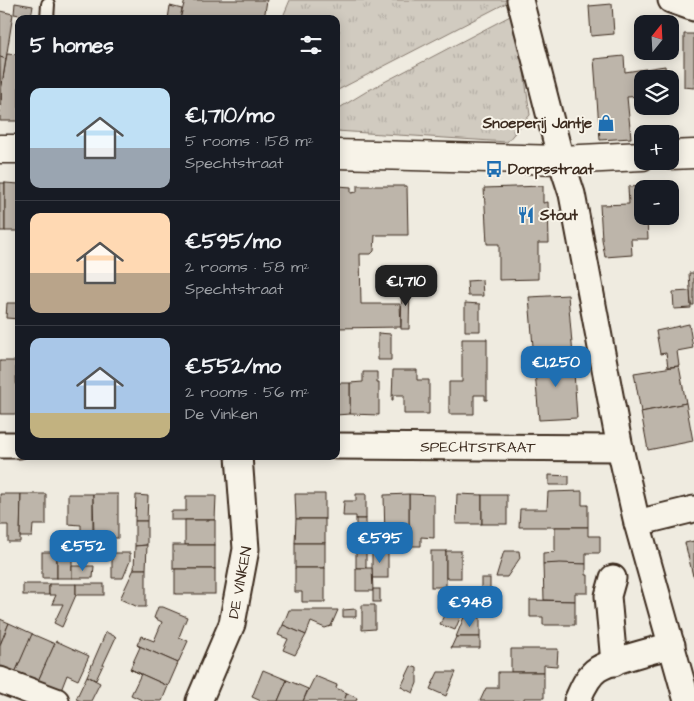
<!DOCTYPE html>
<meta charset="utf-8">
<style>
:root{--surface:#171b24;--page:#20242c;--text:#f1f3f6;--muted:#9ea1a6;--line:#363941;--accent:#1f6fb2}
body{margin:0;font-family:"Architects Daughter",sans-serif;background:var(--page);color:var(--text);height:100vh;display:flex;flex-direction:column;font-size:19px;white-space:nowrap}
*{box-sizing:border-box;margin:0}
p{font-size:16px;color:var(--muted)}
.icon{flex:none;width:28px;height:28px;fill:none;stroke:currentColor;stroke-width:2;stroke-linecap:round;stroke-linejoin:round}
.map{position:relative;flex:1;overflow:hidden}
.drawer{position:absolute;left:15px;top:15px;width:325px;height:445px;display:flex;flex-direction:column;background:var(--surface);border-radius:10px;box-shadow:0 2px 12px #0003}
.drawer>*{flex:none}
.needle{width:32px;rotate:18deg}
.controls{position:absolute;left:634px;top:15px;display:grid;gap:10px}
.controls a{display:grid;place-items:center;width:45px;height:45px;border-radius:10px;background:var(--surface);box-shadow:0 2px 12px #0003;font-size:25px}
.price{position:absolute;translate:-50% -42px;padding:0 11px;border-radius:10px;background:var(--accent);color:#fff;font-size:16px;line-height:32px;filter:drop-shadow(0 1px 2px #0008)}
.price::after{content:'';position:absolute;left:50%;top:30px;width:15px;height:11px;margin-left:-8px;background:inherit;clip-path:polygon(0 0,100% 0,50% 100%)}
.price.on{background:#222;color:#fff}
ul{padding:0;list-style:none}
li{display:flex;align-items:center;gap:15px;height:125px;padding:0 15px}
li+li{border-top:1px solid var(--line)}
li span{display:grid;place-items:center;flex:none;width:140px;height:100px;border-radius:10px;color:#555}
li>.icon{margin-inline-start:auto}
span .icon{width:60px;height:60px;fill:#fffc;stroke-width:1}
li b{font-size:21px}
h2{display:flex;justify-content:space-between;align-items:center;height:60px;padding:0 15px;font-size:21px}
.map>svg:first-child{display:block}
</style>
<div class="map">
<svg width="694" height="701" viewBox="0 0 694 701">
<defs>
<pattern id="grass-tufts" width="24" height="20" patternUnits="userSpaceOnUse" patternTransform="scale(1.25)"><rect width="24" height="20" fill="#d1cbc0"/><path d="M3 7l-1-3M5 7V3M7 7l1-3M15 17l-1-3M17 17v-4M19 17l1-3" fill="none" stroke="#b4aea5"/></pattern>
</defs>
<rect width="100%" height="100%" fill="#efebe0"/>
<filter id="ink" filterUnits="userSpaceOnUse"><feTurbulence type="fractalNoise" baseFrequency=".02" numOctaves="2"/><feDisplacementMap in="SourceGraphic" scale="10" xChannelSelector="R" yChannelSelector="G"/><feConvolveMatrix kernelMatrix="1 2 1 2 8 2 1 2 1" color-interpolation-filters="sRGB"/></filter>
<g filter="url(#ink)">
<g fill="url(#grass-tufts)" stroke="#867a6f">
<polygon points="290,0 512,0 336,91 336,19 282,19"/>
<polygon points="514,14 517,21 530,115 507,142 336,131 336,110 369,90"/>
</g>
<g fill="#bdb5aa" stroke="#3b2a1e">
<polygon points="185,0 267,0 264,19 180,19"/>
<polygon points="15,3 33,6 31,17 14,14"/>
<polygon points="612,4 614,34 591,36 589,6"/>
<polygon points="170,6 182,9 180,19 168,19"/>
<polygon points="0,11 13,14 6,59 0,57"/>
<polygon points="684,34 694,34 694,88 684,87"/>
<polygon points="7,54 19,55 19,121 0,121 1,90"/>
<polygon points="624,56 625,72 665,66 666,77 672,77 674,92 670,93 670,79 642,79 642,96 627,97 631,138 600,140 594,59"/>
<polygon points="0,57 6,59 1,90 1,100"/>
<rect x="0" y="183" width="5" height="48"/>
<polygon points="5,183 19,184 19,231 5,231"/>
<polygon points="664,185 664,189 642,189 642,216 670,216 670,202 672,201 673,217 647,219 648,239 631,239 632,255 605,257 602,239 600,205 629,204 628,187"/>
<polygon points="338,186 351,187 351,193 357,192 357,186 407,186 408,235 375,235 374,251 371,254 360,254 361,304 400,304 401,327 336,328 336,193 338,193"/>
<polygon points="543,186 543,203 548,202 549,243 538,243 538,279 499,280 499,244 487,244 484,188"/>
<polygon points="689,273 694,273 694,305 691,305"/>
<polygon points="482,280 483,296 468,296 467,281"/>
<polygon points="402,285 410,285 409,329 401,329"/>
<polygon points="690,291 691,308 674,309 673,292"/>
<polygon points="568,295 573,356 534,359 529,297"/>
<polygon points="7,303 19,303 19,319 6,318"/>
<polygon points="465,303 480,304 480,331 465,331"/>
<polygon points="689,324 693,348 677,351 679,366 668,367 666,353 660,354 656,331"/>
<polygon points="378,333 391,334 391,360 378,360"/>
<polygon points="462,339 487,339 487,400 485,400 485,395 474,395 474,414 449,414 449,382 462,382"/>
<polygon points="573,356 577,418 539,420 534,359"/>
<polygon points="0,361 16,361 17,414 0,414"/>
<polygon points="16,361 19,361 19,414 17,414"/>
<polygon points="679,366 686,403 641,412 634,373"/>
<polygon points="393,370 417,370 417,380 429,380 429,414 404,414 404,395 393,395 393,400 392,400"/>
<polygon points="363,372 377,372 377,383 379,383 379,415 350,414 350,383 363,382"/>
<polygon points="336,383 350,383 350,414 336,415"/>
<polygon points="686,403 693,441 648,450 641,412"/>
<polygon points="549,475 569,476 569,485 549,485"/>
<polygon points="582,491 582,505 588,505 588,527 519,527 520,509 547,509 548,492"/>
<polygon points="0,494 21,494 20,542 8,542 8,525 0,525"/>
<polygon points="21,494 46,494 46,525 33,525 32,537 20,537"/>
<polygon points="68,494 93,494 93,537 81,536 81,525 68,524"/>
<polygon points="93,494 118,494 118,538 94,538"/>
<polygon points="295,494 325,494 325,519 296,519"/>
<polygon points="356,494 366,494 366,519 356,519 356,516 343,516 344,501 356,501"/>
<polygon points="409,494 434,495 434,538 421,537 421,546 409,546"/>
<polygon points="409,494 409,546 395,546 395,539 385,539 384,495"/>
<polygon points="457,494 482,495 482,524 456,524"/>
<polygon points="136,495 148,496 147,521 135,521"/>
<rect x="482" y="495" width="25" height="29"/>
<polygon points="186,496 216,496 215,520 171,520 171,511 186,511"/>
<polygon points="296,519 325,519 325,543 295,543"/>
<rect x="356" y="519" width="10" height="24"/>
<rect x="185" y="520" width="30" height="25"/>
<polygon points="135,521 147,521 147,545 135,546"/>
<polygon points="555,527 588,527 588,536 600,536 600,553 586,553 586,564 543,564 543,553 555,552"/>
<polygon points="694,541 694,576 693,576 685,543"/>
<rect x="295" y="543" width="30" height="25"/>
<rect x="356" y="543" width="10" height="25"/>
<polygon points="147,545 146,569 134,569 135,546"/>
<rect x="173" y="545" width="42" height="24"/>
<rect x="372" y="551" width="16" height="27"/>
<rect x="431" y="551" width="15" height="36"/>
<rect x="446" y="551" width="15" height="27"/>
<polygon points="504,551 519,551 520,558 507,577 496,577"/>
<rect x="42" y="552" width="15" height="26"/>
<rect x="57" y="552" width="15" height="26"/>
<polygon points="112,553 130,553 130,561 123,578 112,578"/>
<polygon points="560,563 586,564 586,575 588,575 588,593 575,593 575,601 544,600 543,564"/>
<polygon points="72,566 94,566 93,578 72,578"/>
<polygon points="295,568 325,568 325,602 302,602 302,592 295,592"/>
<polygon points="356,568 372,568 373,591 356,591"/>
<polygon points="134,569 146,569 146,607 138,607 120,599"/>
<rect x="175" y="569" width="40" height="25"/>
<rect x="481" y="578" width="9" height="16"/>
<rect x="23" y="584" width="26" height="11"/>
<polygon points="49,584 76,584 76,595 62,627 54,623 63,604 52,604 56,595 49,595"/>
<rect x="76" y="584" width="28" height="11"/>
<rect x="373" y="589" width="7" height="13"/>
<polygon points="530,600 575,601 575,625 543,625 543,617 530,617"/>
<polygon points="362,605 375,605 375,629 362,630"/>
<polygon points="455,606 465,606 455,630 440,624 446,611 452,613"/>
<polygon points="158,607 163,607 187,617 179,637 188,641 178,663 137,645 141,636 154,641 162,622 154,618"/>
<polygon points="356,609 356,617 343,617 343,610"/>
<polygon points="289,610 338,610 331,626 325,628 311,622 306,635 283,625"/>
<polygon points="464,617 480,617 480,637 456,637"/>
<polygon points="0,619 9,623 0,645"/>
<polygon points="9,623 33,634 15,673 0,666 0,645"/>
<polygon points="283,625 306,635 295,655 283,650 288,639 278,635"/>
<polygon points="106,632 116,637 96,680 87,676"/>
<polygon points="32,634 55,644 37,683 15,673"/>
<polygon points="456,637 480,637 480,648 451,648"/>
<polygon points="56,641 89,656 78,680 67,675 60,693 37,683"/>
<polygon points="137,645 178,663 168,686 130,669 140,647"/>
<polygon points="511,649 558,649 557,666 544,665 544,672 511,672"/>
<polygon points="411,666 417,668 417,683 413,693 401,687"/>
<polygon points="130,669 168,686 162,701 144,701 131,695 141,674"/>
<polygon points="263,670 287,680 278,701 261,701 252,697"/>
<polygon points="438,672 456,672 446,696 430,689"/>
<polygon points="498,672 544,672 544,698 524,698 524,701 480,701 486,688 498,688"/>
<polygon points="87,676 100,683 91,701 81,701 76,699"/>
<polygon points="315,676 337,685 336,688 347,693 344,701 303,701"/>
<polygon points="287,680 308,689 303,701 278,701"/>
<polygon points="347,693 357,698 356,701 344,701"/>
</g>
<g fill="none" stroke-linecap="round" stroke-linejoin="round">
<g stroke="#3b2a1e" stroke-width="16">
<polyline id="service" points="47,19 48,4"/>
</g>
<g stroke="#3b2a1e" stroke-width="29">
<g id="minor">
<polyline points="520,0 561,160 572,194 620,448 637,523 687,701"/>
<polyline points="671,0 694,8"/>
<polyline points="0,445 19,445"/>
<path id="s1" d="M336,446L620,448"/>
<polyline points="637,523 694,509"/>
<polyline points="613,578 608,596 614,663"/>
<polyline points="0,680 56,701"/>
<path id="s2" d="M199,701L232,624L246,549L239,456"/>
<path d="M577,701C582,690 587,676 598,669C615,659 652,651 672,645"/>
</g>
</g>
<g stroke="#3b2a1e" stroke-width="31">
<g id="tertiary">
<polyline points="0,149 19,149"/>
<polyline points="336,154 561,160 642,156"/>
<polyline points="670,155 694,154"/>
</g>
</g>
<use href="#service" stroke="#f7f3e8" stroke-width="12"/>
<use href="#minor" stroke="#f7f3e8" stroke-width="25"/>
<use href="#tertiary" stroke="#f7f3e8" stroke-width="28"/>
</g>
</g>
<defs>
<g id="shop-bare" transform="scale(1.35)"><path d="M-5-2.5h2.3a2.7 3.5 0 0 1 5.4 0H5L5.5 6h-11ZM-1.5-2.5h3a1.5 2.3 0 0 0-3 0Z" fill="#1f6fb2" stroke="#f7f3e8" stroke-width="2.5" paint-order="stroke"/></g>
<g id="bus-bare" transform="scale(1.35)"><path d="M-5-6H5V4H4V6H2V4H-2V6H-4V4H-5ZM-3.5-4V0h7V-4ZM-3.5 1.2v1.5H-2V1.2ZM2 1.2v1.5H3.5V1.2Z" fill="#1f6fb2" stroke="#f7f3e8" stroke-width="2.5" paint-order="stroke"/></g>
<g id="restaurant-bare" transform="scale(1.35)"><path d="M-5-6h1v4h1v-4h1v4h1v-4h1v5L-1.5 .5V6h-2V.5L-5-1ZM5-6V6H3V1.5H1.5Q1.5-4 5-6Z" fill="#1f6fb2" stroke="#f7f3e8" stroke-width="2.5" paint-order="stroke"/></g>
</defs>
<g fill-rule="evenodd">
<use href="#shop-bare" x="606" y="123"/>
<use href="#bus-bare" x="494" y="169"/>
<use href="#restaurant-bare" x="526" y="215"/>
</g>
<g text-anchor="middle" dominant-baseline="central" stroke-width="4" stroke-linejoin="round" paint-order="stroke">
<g font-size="15" font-weight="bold" fill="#3b2a1e" stroke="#f7f3e8" text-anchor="start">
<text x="592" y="123" text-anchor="end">Snoeperij Jantje</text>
<text x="508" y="169">Dorpsstraat</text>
<text x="540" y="215">Stout</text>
</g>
<g font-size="15" fill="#3b2a1e" stroke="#f7f3e8">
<text stroke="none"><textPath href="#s1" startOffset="142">SPECHTSTRAAT</textPath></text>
<text stroke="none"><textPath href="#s2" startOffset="126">DE VINKEN</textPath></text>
</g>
</g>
</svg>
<div class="controls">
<a><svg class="needle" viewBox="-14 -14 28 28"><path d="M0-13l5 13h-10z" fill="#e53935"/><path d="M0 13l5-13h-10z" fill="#9ea1a6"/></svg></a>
<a><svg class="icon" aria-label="layers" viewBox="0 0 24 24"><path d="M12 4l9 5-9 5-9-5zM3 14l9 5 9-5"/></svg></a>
<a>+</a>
<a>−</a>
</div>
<b class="price on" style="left:406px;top:307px">€1,710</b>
<b class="price" style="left:556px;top:388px">€1,250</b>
<b class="price" style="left:380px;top:564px">€595</b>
<b class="price" style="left:83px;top:572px">€552</b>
<b class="price" style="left:470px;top:628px">€948</b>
<section class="drawer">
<h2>5 homes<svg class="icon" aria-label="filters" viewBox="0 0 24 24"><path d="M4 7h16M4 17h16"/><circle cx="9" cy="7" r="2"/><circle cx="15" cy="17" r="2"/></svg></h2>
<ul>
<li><span style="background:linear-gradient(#bfe0f5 60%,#9aa5b1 0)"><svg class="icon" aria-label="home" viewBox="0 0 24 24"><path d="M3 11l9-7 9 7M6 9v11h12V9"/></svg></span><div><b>€1,710/mo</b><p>5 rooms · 158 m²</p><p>Spechtstraat</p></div></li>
<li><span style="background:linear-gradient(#ffd9b3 60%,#b9a48a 0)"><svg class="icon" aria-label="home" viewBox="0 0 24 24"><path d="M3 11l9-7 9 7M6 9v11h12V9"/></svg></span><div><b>€595/mo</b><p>2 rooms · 58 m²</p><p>Spechtstraat</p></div></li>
<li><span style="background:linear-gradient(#a9c7e8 75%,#c2b280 0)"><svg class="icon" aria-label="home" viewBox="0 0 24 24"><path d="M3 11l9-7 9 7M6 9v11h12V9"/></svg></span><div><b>€552/mo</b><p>2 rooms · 56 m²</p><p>De Vinken</p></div></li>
</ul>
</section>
</div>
